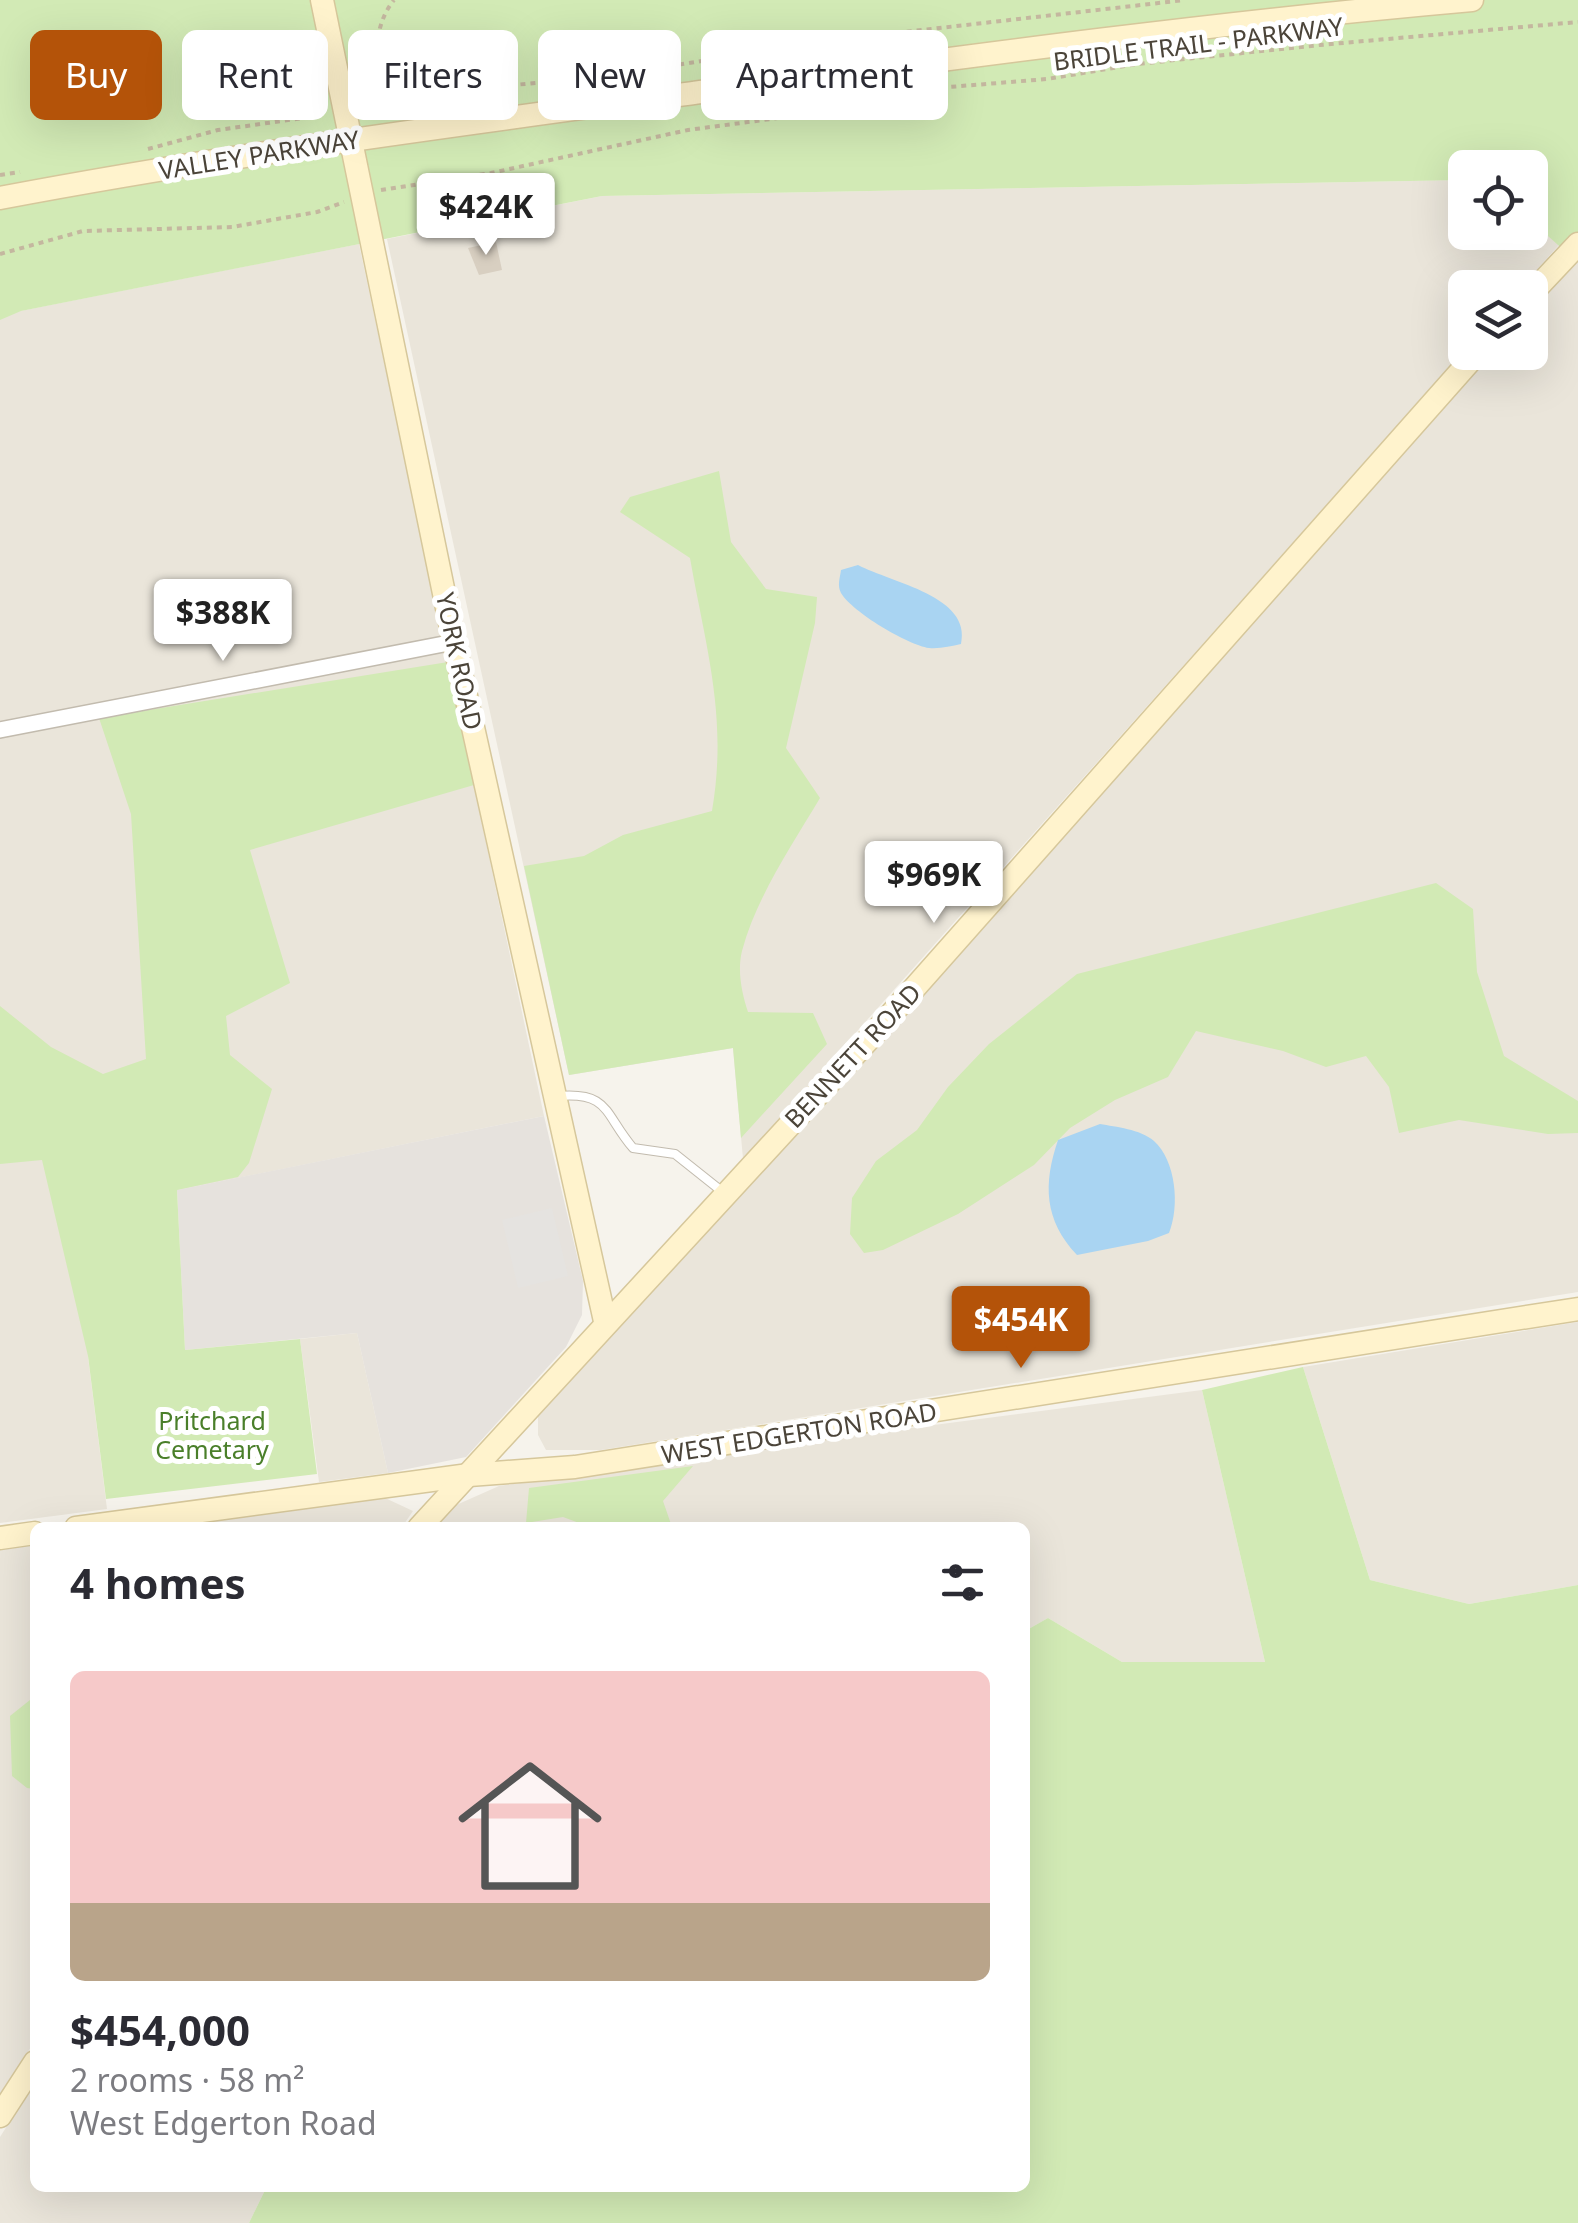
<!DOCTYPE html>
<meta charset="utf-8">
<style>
:root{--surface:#fff;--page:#f2f2f3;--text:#2b2b33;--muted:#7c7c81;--accent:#b45309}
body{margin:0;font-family:"Noto Sans",sans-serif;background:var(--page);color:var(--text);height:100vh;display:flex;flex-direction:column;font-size:38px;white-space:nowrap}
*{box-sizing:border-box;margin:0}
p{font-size:32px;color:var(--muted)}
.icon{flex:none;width:55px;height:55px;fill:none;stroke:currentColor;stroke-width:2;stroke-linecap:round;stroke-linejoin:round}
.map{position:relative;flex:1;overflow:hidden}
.drawer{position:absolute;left:30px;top:1522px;width:1000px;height:670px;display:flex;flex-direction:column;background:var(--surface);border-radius:15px;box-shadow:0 10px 40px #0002}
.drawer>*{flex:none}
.top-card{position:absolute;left:30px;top:30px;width:1000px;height:90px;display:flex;gap:20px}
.controls{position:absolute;left:1448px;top:150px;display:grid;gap:20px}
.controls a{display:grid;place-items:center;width:100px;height:100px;border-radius:15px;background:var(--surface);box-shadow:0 10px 40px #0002;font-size:50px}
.price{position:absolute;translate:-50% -85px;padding:0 22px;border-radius:10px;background:#fff;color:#222;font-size:32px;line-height:65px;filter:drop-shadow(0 2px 5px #0008)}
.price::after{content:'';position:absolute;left:50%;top:60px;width:30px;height:22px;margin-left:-15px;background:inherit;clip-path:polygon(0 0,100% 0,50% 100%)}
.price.current{background:var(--accent);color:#fff}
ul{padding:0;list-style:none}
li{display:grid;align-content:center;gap:20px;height:530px;padding:0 40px}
li span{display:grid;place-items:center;height:310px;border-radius:15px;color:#555}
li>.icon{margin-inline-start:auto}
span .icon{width:180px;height:180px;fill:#fffc;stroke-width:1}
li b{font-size:42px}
h2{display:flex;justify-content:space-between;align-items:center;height:120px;padding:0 40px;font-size:42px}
.tag{padding:0 35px;border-radius:15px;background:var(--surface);box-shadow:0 10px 40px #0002;font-size:35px;line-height:90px}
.tag.current{background:var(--accent);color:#fff}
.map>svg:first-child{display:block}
</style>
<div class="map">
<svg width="1578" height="2223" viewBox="0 0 1578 2223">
<rect width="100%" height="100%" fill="#f6f3ec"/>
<g fill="#eae5da">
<polygon points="1465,180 1465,232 1530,232 1530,220 1559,245 1521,287 1465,288 1465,350 743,1159 733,1048 569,1075 387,239 602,196"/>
<polygon points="359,244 544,1116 178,1190 88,1357 107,1509 0,1523 0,315"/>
<polygon points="1578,256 1578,1292 601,1450 546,1450 538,1435 538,1415 1492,353 1530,352 1530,310"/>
<polygon points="1578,1322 1578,1585 1469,1604 1370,1580 1303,1367"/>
<polygon points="357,1333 388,1473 319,1482 300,1339"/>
<polygon points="1202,1390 1265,1662 1122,1662 1048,1618 1025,1631 1025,1528 430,1528 445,1510 499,1486 742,1450"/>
<polygon points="383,1497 413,1511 402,1527 144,1528"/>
<polygon points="35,1543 35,2041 0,2094 0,1548"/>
<polygon points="35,2082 35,2188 266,2188 249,2223 0,2223 0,2137"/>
</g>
<polygon fill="#e6e2dd" points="544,1116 583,1281 582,1315 566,1347 466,1457 388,1473 357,1333 185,1350 177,1190"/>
<g fill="#d2eab5">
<polygon points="0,0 1578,0 1578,241 1567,253 1530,220 1530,168 1465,168 1465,180 602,196 21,311 0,320"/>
<path d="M719,471L731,542L766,589L817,597L815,623L786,748L820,798C792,845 756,898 742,951C737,971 742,994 748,1012L813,1013L827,1044L741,1138L733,1048L569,1075L524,866L584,856L623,835L712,811C728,717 706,649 690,558L620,512L630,497Z"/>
<polygon points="448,662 474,785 250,850 290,983 226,1016 230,1055 272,1089 249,1163 238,1177 177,1190 185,1350 300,1339 317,1474 106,1499 88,1356 42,1160 0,1164 0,1006 51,1047 103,1074 146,1059 131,814 99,718"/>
<polygon points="1436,883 1473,909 1477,972 1504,1056 1578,1101 1578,1133 1548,1134 1459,1120 1399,1133 1389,1087 1366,1056 1326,1067 1283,1051 1196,1031 1168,1077 1115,1100 1070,1128 1034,1165 958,1214 883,1250 864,1253 850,1234 852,1198 876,1161 917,1130 948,1087 989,1044 1077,974"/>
<polygon points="1303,1367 1370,1580 1469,1604 1578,1585 1578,2223 249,2223 266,2188 1025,2188 1025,1631 1048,1618 1122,1662 1265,1662 1202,1390"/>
<polygon points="693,1466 663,1501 672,1527 590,1527 563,1517 526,1523 529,1488"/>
<polygon points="35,1696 35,1789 27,1788 12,1776 10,1716"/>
</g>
<polygon fill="#e5e3e0" points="552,1208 568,1276 518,1288 502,1220"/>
<g fill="#a9d4f2">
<path d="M858,565C892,583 972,596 961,644C951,646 940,649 929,648C908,645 852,612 841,593C837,585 840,578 841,570Z"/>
<path d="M1100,1124C1116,1127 1140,1129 1154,1141C1176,1161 1180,1206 1169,1233L1148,1241L1077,1255C1044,1220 1043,1184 1058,1140Z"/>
</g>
<polygon fill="#d8cfc1" points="496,242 502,270 479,275 468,248"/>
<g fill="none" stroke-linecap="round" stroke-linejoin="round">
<g stroke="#c2bbae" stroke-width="10">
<path id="lane" d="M559,1096C610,1092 604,1114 633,1148L675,1154L724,1193"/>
</g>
<g stroke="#c2bbae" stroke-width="18">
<polyline id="street" points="0,730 454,642"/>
</g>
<g stroke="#d6c79b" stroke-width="25">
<g id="secondary">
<polyline points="322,0 454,642 605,1321"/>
<path d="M0,198C227,155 456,125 686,94C947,59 1209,23 1472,0"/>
<polyline points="1530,295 1578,244"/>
<polyline points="76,1528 469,1475 575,1467 1578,1309"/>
<polyline points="419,1528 879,1028 1478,352"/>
<polyline points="0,1538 35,1533"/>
<polyline points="0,2116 35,2062"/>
</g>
</g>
<g stroke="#c4b79f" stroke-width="4" stroke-dasharray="5 5" stroke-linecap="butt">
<path d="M383,108C377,72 369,31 394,0"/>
<polyline points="363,112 484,88 605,76 843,39 1185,0"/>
<polyline points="148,149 218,130 324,115"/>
<polyline points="0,175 20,172"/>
<polyline points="381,190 491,173 688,130 831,111 937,88 1047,79 1137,64 1320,45 1578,22"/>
<polyline points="0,254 83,231 232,227 317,212 344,202"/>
</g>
<use href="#lane" stroke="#fff" stroke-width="8"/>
<use href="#street" stroke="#fff" stroke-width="15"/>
<use href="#secondary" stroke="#fff3cd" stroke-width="22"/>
</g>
<g text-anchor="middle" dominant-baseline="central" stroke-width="10" stroke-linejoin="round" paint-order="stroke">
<g font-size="25" fill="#4b4439" stroke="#fff">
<text transform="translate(1198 43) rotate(-7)">BRIDLE TRAIL - PARKWAY</text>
<text transform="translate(259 154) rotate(-9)">VALLEY PARKWAY</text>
<text transform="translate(460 661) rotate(78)">YORK ROAD</text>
<text transform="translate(852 1055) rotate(-47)">BENNETT ROAD</text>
<text transform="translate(799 1432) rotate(-9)">WEST EDGERTON ROAD</text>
</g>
<g font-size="25" fill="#4a7f2a" stroke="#fff">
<text x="212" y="1420">Pritchard<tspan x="212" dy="29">Cemetary</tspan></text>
</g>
</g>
</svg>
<div class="controls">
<a><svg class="icon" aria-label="locate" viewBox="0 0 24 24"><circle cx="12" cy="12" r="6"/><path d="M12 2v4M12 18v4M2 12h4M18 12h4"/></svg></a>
<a><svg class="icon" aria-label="layers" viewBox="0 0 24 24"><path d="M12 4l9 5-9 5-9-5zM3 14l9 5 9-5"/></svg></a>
</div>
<b class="price" style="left:486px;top:258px">$424K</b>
<b class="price" style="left:223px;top:664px">$388K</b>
<b class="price" style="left:934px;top:926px">$969K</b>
<b class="price current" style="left:1021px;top:1371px">$454K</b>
<div class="top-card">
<a class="tag current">Buy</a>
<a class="tag">Rent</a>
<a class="tag">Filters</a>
<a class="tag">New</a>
<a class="tag">Apartment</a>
</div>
<section class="drawer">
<h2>4 homes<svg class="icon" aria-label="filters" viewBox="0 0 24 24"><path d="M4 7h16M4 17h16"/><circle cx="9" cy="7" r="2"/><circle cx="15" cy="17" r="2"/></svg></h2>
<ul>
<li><span style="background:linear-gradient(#f6c9c9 75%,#b9a48a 0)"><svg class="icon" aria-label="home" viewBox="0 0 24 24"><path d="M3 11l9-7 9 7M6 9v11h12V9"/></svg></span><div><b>$454,000</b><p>2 rooms · 58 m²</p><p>West Edgerton Road</p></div></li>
</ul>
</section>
</div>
